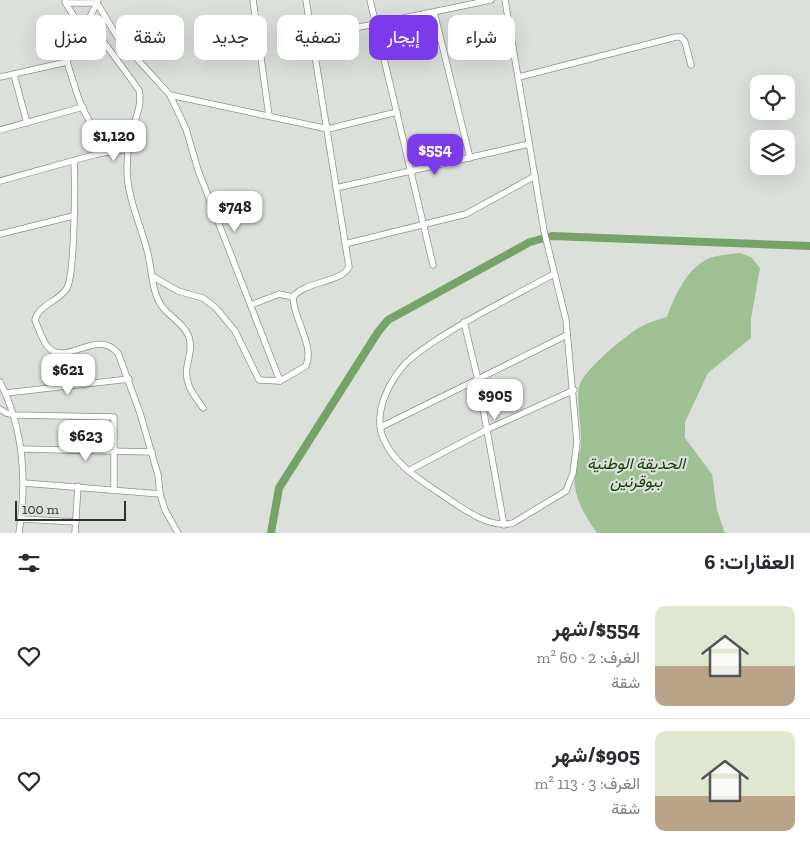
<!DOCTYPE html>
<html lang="ar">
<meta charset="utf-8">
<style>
:root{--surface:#fff;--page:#f7f7f7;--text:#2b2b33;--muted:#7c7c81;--line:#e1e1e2;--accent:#7c3aed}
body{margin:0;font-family:"Zilla Slab",Vazirmatn,serif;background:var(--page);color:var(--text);direction:rtl;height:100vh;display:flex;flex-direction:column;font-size:19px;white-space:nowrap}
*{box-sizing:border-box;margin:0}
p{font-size:16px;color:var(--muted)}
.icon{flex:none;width:28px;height:28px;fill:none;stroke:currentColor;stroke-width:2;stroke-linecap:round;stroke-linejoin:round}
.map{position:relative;height:533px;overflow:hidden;direction:ltr}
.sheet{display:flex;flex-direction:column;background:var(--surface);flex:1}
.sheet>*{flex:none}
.hud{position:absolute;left:15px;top:15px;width:500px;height:45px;direction:rtl;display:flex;gap:10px}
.tools{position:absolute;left:750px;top:75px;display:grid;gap:10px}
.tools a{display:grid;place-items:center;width:45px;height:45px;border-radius:10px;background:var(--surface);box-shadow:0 5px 20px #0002;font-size:25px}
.scale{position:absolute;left:15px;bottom:12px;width:111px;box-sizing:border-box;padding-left:5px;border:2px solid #2f312f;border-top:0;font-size:14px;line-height:18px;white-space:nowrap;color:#2f312f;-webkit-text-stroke:4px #dce0db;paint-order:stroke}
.price{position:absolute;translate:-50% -42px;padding:0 11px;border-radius:10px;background:#fff;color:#222;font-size:16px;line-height:32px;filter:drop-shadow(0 1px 2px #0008)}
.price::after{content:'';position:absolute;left:50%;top:30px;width:15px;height:11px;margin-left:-8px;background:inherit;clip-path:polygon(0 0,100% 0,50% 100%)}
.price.on{background:var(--accent);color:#fff}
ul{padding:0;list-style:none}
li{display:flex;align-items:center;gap:15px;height:125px;padding:0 15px}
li+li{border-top:1px solid var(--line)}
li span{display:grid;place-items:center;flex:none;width:140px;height:100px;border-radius:10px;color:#555}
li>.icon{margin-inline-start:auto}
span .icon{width:60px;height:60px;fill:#fffc;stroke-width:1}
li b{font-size:21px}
h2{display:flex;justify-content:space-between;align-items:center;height:60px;padding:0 15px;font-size:21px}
.pill{padding:0 18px;border-radius:10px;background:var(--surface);box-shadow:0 5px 20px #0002;font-size:18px;line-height:45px}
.pill.on{background:var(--accent);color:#fff}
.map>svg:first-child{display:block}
</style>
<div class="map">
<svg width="810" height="533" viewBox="0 0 810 533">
<rect width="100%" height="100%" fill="#dce0db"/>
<path fill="#9ec094" d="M740,253L751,257L760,268L751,319V338L708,373L685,422V438L712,474L717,510L725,533H597C583,513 572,495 575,470C577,461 581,453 581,444C582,425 576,406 579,387C582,371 627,334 642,326C649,322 658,320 667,317C674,296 689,264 713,257C721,255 731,254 740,253Z"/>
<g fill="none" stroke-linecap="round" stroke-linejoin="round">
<polyline stroke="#76a468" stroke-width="8" points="271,533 279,488 378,332 388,320 530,242 552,236 810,246"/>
<g stroke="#8e928d" stroke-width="7">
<g id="minor">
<polyline points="98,0 97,3 118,38 170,95 328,129 397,112"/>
<polyline points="253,0 269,116"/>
<polyline points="370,0 433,265"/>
<path d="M505,0L544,231L566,320L577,442L573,473L566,491L513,523C488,530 458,505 438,492C417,478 395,464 384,440C372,415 388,383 405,364C413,355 425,348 435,341C472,316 514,296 554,274"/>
<polyline points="65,2 82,29"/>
<polyline points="434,12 470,158"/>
<path d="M87,19L139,90C143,107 133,122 130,138C128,148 127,159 127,169C127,197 140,223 147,250C152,267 151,290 161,305C169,317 184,323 189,337C192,348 189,356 187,367C184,384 194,395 203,408"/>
<polyline points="311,37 491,0"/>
<polyline points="14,75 27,123"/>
<polyline points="0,77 67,62"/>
<polyline points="519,77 676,37 681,37 685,42 691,65"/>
<polyline points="170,95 186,129 198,170 280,381"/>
<polyline points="0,130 83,107"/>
<polyline points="97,154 128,149"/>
<path d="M74,161C75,182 75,273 67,288C59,302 39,304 35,320C39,329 42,341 49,348C67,366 97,328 118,353L140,413L158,475L160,494L165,510L178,533"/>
<path d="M0,181L97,154C99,135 90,123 82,107C76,92 72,77 67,62L97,3H66"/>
<polyline points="336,188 529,144"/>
<polyline points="0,234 73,216"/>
<polyline points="345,244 466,214 535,176"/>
<path d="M152,276L178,291L203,298L216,308L235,331L259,380L280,381L306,366C315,345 293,319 293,297C305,281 341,283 349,267L306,0"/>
<polyline points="251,305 279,294 293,297"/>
<polyline points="464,322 478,380 504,525"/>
<path d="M0,382C24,429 27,481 19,533"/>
<polyline points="6,393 129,379"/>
<polyline points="0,409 6,413 15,415 114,417 114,489"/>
<polyline points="381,427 567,335"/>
<polyline points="21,449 152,452"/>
<polyline points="408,471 486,430 574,390"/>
<polyline points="24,483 160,494"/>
<polyline points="22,519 76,522"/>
<polyline points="75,533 78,486"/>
</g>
</g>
<use href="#minor" stroke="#fff" stroke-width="5.5"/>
</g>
<g text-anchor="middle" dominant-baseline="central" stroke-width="4.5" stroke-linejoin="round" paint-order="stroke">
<g font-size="16" font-style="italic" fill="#113e00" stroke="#dce0db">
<text x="636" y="463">الحديقة الوطنية<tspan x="636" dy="18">ببوقرنين</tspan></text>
</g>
</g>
</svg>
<div class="tools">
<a><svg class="icon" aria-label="locate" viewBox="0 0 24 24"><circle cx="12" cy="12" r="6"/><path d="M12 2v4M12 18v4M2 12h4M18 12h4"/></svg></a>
<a><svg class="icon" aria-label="layers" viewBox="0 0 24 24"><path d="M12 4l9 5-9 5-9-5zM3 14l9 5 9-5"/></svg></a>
</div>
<div class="scale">100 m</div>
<b class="price" style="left:114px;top:162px">$1,120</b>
<b class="price on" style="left:435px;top:176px">$554</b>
<b class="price" style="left:235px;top:233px">$748</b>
<b class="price" style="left:68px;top:396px">$621</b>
<b class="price" style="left:495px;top:421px">$905</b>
<b class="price" style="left:86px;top:462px">$623</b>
<div class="hud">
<a class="pill">شراء</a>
<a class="pill on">إيجار</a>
<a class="pill">تصفية</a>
<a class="pill">جديد</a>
<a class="pill">شقة</a>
<a class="pill">منزل</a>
</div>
</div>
<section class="sheet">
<h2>العقارات: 6<svg class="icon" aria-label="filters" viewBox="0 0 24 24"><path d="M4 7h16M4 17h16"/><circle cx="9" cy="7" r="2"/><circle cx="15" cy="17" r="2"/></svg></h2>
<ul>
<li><span style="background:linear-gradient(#dfe7d0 60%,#b9a48a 0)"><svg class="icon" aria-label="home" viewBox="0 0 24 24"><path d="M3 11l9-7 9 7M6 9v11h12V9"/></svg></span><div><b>$554/شهر</b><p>الغرف: 2 · 60 m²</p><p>شقة</p></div><svg class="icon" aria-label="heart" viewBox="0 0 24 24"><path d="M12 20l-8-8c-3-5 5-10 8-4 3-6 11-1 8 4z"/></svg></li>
<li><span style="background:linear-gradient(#dfe7d0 65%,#b9a48a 0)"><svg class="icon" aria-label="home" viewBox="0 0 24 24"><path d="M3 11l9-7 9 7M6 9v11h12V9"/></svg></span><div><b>$905/شهر</b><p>الغرف: 3 · 113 m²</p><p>شقة</p></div><svg class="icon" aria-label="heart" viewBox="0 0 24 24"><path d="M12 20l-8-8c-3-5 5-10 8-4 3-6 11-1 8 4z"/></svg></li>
</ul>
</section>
